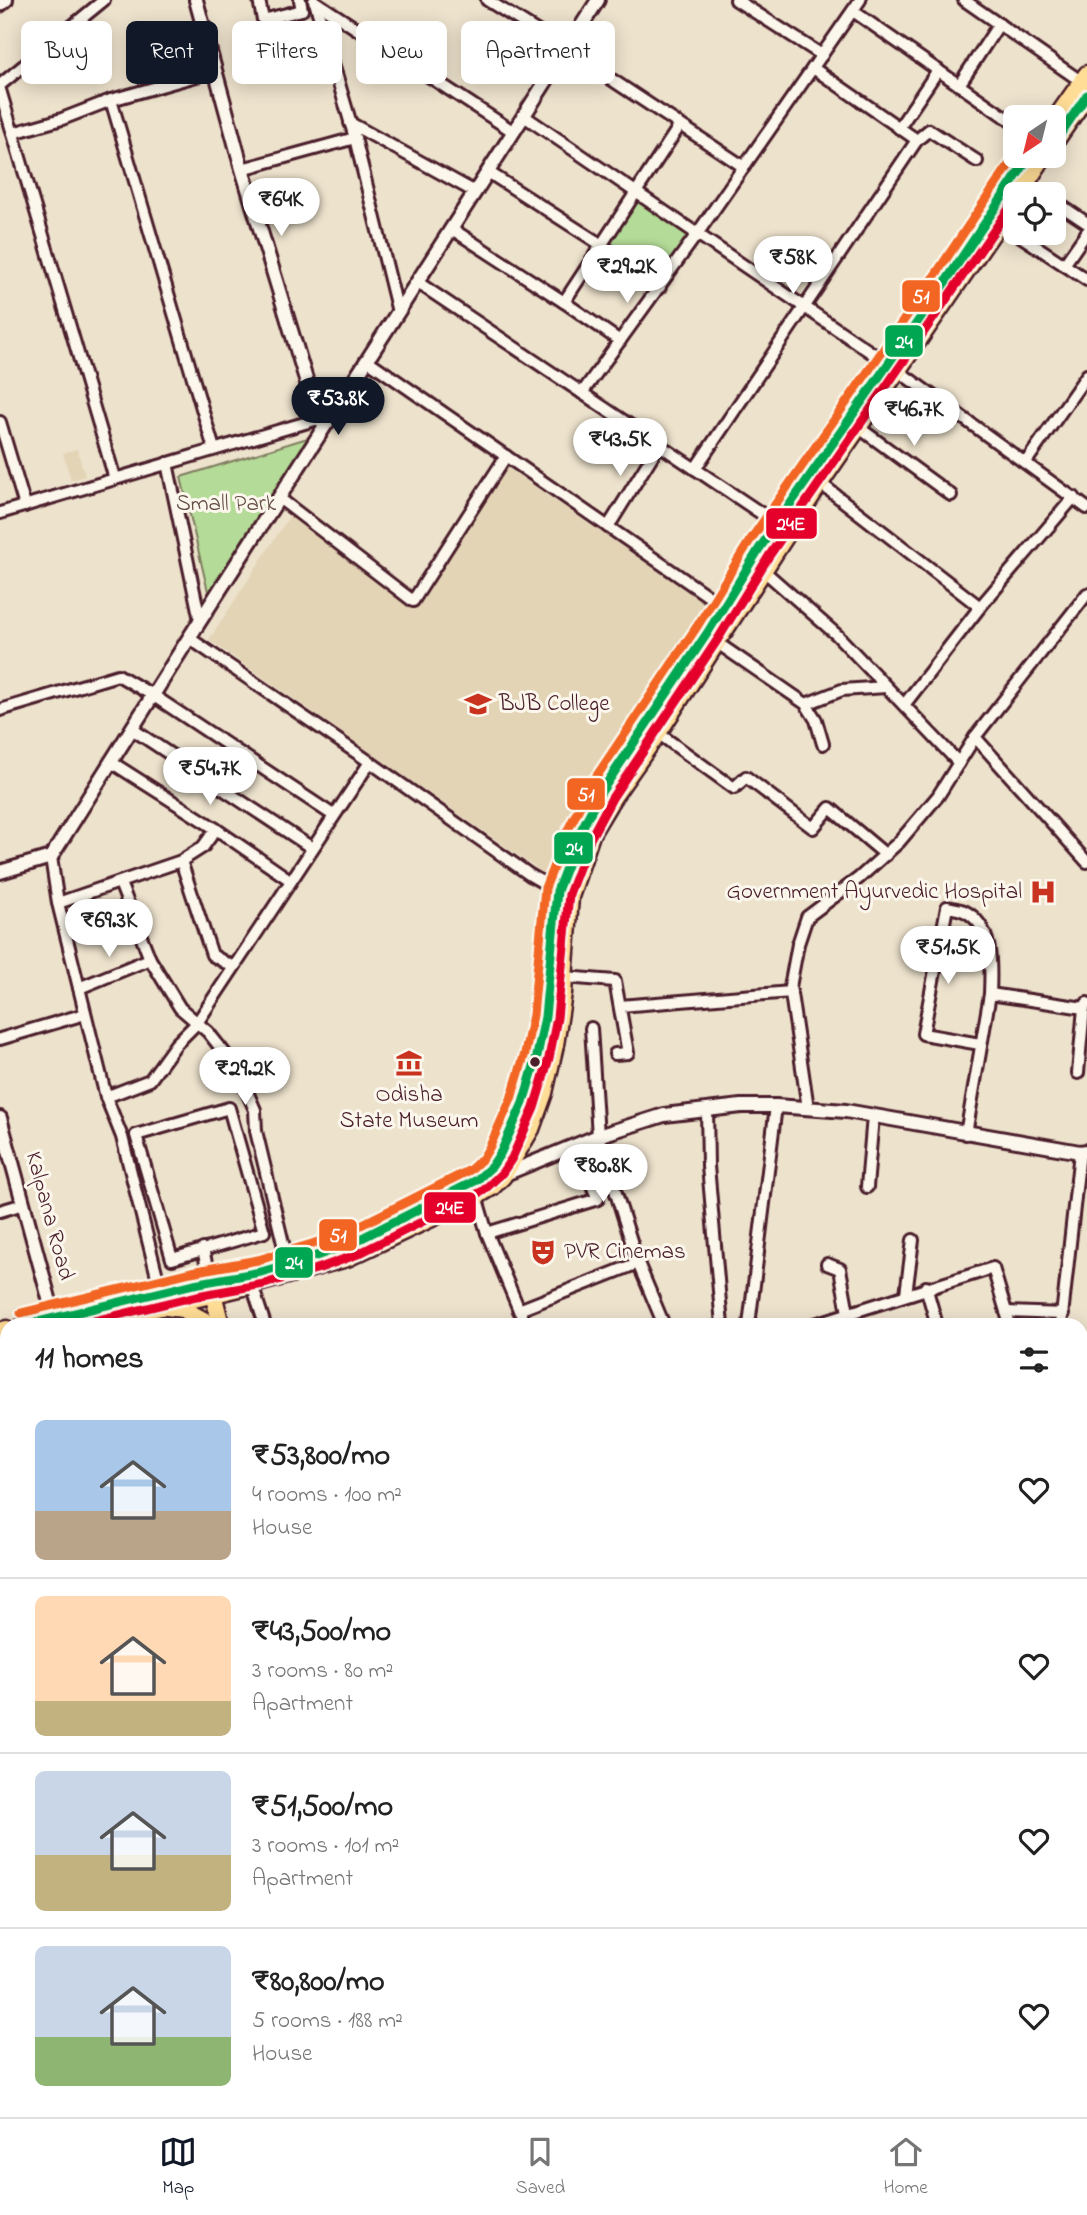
<!DOCTYPE html>
<meta charset="utf-8">
<style>
:root{--surface:#fff;--page:#f2f2f2;--text:#222;--muted:#767676;--line:#e0e0e0;--accent:#111827}
body{margin:0;font-family:"Indie Flower",sans-serif;background:var(--page);color:var(--text);height:100vh;display:flex;flex-direction:column;font-size:26px;white-space:nowrap}
*{box-sizing:border-box;margin:0}
p{font-size:23px;color:var(--muted)}
.icon{flex:none;width:38px;height:38px;fill:none;stroke:currentColor;stroke-width:2;stroke-linecap:round;stroke-linejoin:round}
.map{position:relative;flex:1;overflow:hidden}
.sheet{position:absolute;left:0px;top:1318px;width:1088px;height:800px;display:flex;flex-direction:column;background:var(--surface);border-radius:21px 21px 0 0;box-shadow:0 4px 18px #0003}
.sheet>*{flex:none}
.guide{position:absolute;left:21px;top:21px;width:700px;height:63px;display:flex;gap:14px}
.needle{width:46px;rotate:215deg}
.buttons{position:absolute;left:1003px;top:105px;display:grid;gap:14px}
.buttons a{display:grid;place-items:center;width:63px;height:63px;border-radius:10px;background:var(--surface);box-shadow:0 4px 18px #0003;font-size:35px}
.price{position:absolute;translate:-50% -60px;padding:0 16px;border-radius:24px;background:#fff;color:#222;font-size:23px;line-height:46px;filter:drop-shadow(0 2px 4px #0008)}
.price::after{content:'';position:absolute;left:50%;top:42px;width:21px;height:16px;margin-left:-10px;background:inherit;clip-path:polygon(0 0,100% 0,50% 100%)}
.price.current{background:var(--accent);color:#fff}
ul{padding:0;list-style:none}
li{display:flex;align-items:center;gap:21px;height:175px;padding:0 35px}
li+li{border-top:2px solid var(--line)}
li span{display:grid;place-items:center;flex:none;width:196px;height:140px;border-radius:10px;color:#555}
li>.icon{margin-inline-start:auto}
span .icon{width:84px;height:84px;fill:#fffc;stroke-width:1}
li b{font-size:30px}
h2{display:flex;justify-content:space-between;align-items:center;height:84px;padding:0 35px;font-size:30px}
.chip{padding:0 24px;border-radius:10px;background:var(--surface);box-shadow:0 4px 18px #0003;font-size:24px;line-height:63px}
.chip.current{background:var(--accent);color:#fff}
.dock{display:flex;justify-content:space-around;align-items:center;height:98px;border-top:2px solid var(--line);background:var(--surface);font-size:19px;color:var(--muted)}
.dock a{display:grid;justify-items:center;gap:4px}
.dock .current{color:var(--accent)}
.map>svg:first-child{display:block}
</style>
<div class="map">
<svg width="1087" height="2117" viewBox="0 0 1087 2117">
<rect width="100%" height="100%" fill="#ede2cc"/>
<filter id="ink" filterUnits="userSpaceOnUse"><feTurbulence type="fractalNoise" baseFrequency=".0143" numOctaves="2"/><feDisplacementMap in="SourceGraphic" scale="14" xChannelSelector="R" yChannelSelector="G"/><feConvolveMatrix kernelMatrix="1 2 1 2 8 2 1 2 1" color-interpolation-filters="sRGB"/></filter>
<g filter="url(#ink)">
<g fill="#e3d4b6">
<polygon points="77,449 85,476 71,480 63,453"/>
<polygon points="505,466 716,611 578,821 552,879 209,640 292,512 418,607"/>
<polygon points="7,1755 7,1832 0,1835 0,1757"/>
</g>
<g fill="#b4db97" stroke="#7f7d61" stroke-width="2">
<polygon points="635,191 697,234 660,287 600,244"/>
<polygon points="317,435 210,600 181,477"/>
</g>
<g fill="none" stroke-linecap="round" stroke-linejoin="round">
<g stroke="#4a1f2b" stroke-width="16">
<g id="minor">
<polyline points="259,0 263,20 302,10 300,0"/>
<polyline points="487,0 567,50 744,167"/>
<polyline points="736,0 822,55"/>
<polyline points="964,0 1082,82"/>
<polyline points="314,1 514,132"/>
<polyline points="315,2 355,138 398,312"/>
<polyline points="853,11 1015,124"/>
<polyline points="813,68 917,140"/>
<polyline points="0,85 104,0"/>
<polyline points="959,85 999,24"/>
<polyline points="0,90 115,479"/>
<polyline points="111,100 214,449"/>
<polyline points="524,116 897,370 1087,508"/>
<polyline points="350,123 475,192"/>
<polyline points="899,128 938,70"/>
<polyline points="13,133 62,119 111,100 214,71"/>
<polyline points="242,169 355,138"/>
<polyline points="488,172 600,244 660,287"/>
<polyline points="1026,183 1043,194"/>
<polyline points="1054,201 1087,223"/>
<polyline points="452,229 564,302 620,341"/>
<polyline points="1016,233 1087,280"/>
<polyline points="1064,265 1087,232"/>
<polyline points="417,282 777,524"/>
<polyline points="564,302 680,125"/>
<polyline points="367,360 724,607"/>
<polyline points="582,393 697,234 860,0"/>
<polyline points="0,422 25,506"/>
<polyline points="858,427 951,495"/>
<polyline points="1026,462 1087,375"/>
<polyline points="167,463 200,620"/>
<polyline points="695,469 917,140 929,130 977,161"/>
<polyline points="820,483 980,607"/>
<polyline points="279,498 413,601 506,456"/>
<polyline points="0,513 318,419"/>
<polyline points="608,527 659,445"/>
<polyline points="764,571 837,635 959,763"/>
<polyline points="1087,594 975,737 1087,862"/>
<polyline points="189,638 370,762 530,875 561,893"/>
<polyline points="716,642 806,704 816,720 823,744"/>
<polyline points="806,704 842,690 886,687"/>
<polyline points="904,705 980,607 1074,497"/>
<polyline points="0,710 118,675 154,696 333,815"/>
<polyline points="132,729 312,848"/>
<polyline points="658,733 734,788 746,777 813,828 830,808 886,855"/>
<polyline points="111,762 216,829 290,880"/>
<polyline points="51,857 58,903 106,1097 150,1080 176,1044 197,1023 370,762"/>
<polyline points="181,861 212,955 233,967"/>
<polyline points="120,883 150,959 180,1008 208,1032 227,1056 242,1080 255,1110 256,1131 288,1264"/>
<polyline points="58,903 181,861 203,847 216,829"/>
<polyline points="564,977 615,981 628,1053 615,1054"/>
<polyline points="79,988 150,959"/>
<polyline points="620,1006 791,992"/>
<polyline points="591,1028 598,1136 638,1263 664,1325"/>
<polyline points="0,1039 85,1014"/>
<path d="M980,1044L923,1034L947,907C952,908 959,909 964,911C994,925 991,967 990,994"/>
<polyline points="1078,1073 1084,1008"/>
<polyline points="106,1097 122,1137 161,1292"/>
<polygon points="229,1108 264,1232 172,1259 136,1135"/>
<polyline points="808,1108 790,987 798,944 807,917 859,878 899,842 938,796 975,737"/>
<polyline points="707,1109 708,1166 722,1325"/>
<polyline points="966,1134 990,994 1084,1008 1087,1003"/>
<polyline points="867,1187 873,1116"/>
<polyline points="476,1196 487,1233 598,1199 575,1146"/>
<polyline points="0,1211 17,1206"/>
<polyline points="487,1233 519,1310"/>
<polyline points="203,1249 210,1282"/>
<polyline points="827,1264 840,1269 848,1313 853,1325"/>
<polyline points="252,1285 265,1325"/>
<polyline points="926,1287 937,1325"/>
<polyline points="906,1294 913,1240"/>
<polyline points="1006,1312 1063,1314"/>
<polyline points="526,1325 519,1310 638,1263"/>
<polyline points="749,1325 776,1106"/>
<polyline points="812,1325 993,1268 1010,1325"/>
<polyline points="1061,1325 1080,1152"/>
<polyline points="0,1370 7,1368"/>
<polyline points="1082,1377 1087,1376"/>
<polyline points="0,1438 7,1436"/>
<polyline points="1082,1494 1087,1491"/>
<polyline points="0,1524 7,1544"/>
<polyline points="1082,1581 1087,1598"/>
<polyline points="0,1653 7,1651"/>
<polyline points="0,1686 7,1706"/>
<polyline points="1082,1705 1087,1721"/>
<polyline points="0,1731 7,1728"/>
<polyline points="1082,1866 1087,1864"/>
<polyline points="1082,1918 1087,1917"/>
<polyline points="0,1926 7,1923"/>
<polyline points="0,1939 7,1962"/>
<polyline points="1082,1965 1087,1963"/>
<polyline points="1082,2010 1087,2010"/>
<polyline points="1082,2083 1087,2083"/>
<polyline points="0,2101 7,2097"/>
<polyline points="156,2110 158,2117"/>
<polyline points="279,2110 282,2117"/>
<polyline points="733,2110 735,2117"/>
<polyline points="807,2110 810,2117"/>
<polyline points="882,2110 884,2117"/>
<polyline points="1040,2110 1040,2117"/>
<polyline points="338,2117 355,2110"/>
<polyline points="635,2117 655,2110"/>
</g>
</g>
<g stroke="#4a1f2b" stroke-width="18">
<g id="tertiary">
<polyline points="196,0 242,169 318,419 327,423"/>
<polyline points="0,5 6,0"/>
<polyline points="0,872 51,857 189,638 598,0"/>
<polyline points="0,1118 56,1324"/>
<polyline points="503,1175 598,1136 664,1115 741,1106 776,1106 846,1111 1080,1152 1087,1151"/>
</g>
</g>
<g stroke="#4a1f2b" stroke-width="19">
<g id="secondary">
<polyline points="1082,1818 1087,1816"/>
<polyline points="1082,1841 1087,1839"/>
<polyline points="190,2117 207,2110"/>
<polyline points="234,2117 250,2110"/>
</g>
</g>
<g stroke="#4a1f2b" stroke-width="21">
<g id="primary">
<polyline points="1054,121 1087,74"/>
<polyline points="1054,143 1087,95"/>
<polyline points="1019,194 1044,156"/>
<polyline points="211,1286 221,1325"/>
<polyline points="167,1307 183,1309 207,1322"/>
<polyline points="24,1325 194,1284 261,1272 316,1256 352,1243 477,1180 492,1166 501,1152 523,1103 537,1056 545,1017 557,891 579,834 601,792 708,632 759,549 896,351 946,281 1030,156"/>
<polyline points="86,1325 252,1285 347,1258 472,1199 492,1187 503,1176 531,1129 544,1093 555,1045 563,993 570,897 592,832 613,797 658,733 820,483 1015,200"/>
<polyline points="0,1331 7,1329"/>
<polyline points="0,1343 7,1342"/>
<polyline points="447,2110 449,2117"/>
<polyline points="464,2110 467,2117"/>
<polyline points="483,2110 485,2117"/>
<polyline points="503,2110 506,2117"/>
</g>
</g>
<use href="#minor" stroke="#fbf7ec" stroke-width="10"/>
<use href="#tertiary" stroke="#fbf7ec" stroke-width="12"/>
<use href="#secondary" stroke="#fbf7ec" stroke-width="14"/>
<use href="#primary" stroke="#ffdd96" stroke-width="16"/>
<g stroke="#4a1f2b" stroke-width="2.5" stroke-dasharray="10 5" stroke-linecap="butt">
<polyline points="1082,1418 1087,1416"/>
<polyline points="0,1782 7,1780"/>
<polyline points="0,1794 7,1792"/>
</g>
<g stroke="#fbf7ec" stroke-width="14">
<g id="bus-1">
<polyline points="1054,143 1087,95"/>
<polyline points="25,1325 194,1284 261,1272 316,1256 352,1243 477,1180 492,1166 501,1152 523,1103 537,1056 545,1017 557,891 579,834 601,792 708,632 759,549 946,281 1030,156"/>
</g>
</g>
<g stroke="#fbf7ec" stroke-width="14">
<polyline id="bus-2" points="77,1325 197,1296 264,1284 320,1268 358,1254 483,1191 502,1173 512,1158 534,1108 549,1058 557,1018 569,894 590,839 612,798 718,639 769,556 1015,200"/>
</g>
<g stroke="#fbf7ec" stroke-width="14">
<polyline id="bus-3" points="21,1313 191,1272 258,1260 312,1244 347,1232 470,1170 483,1158 490,1146 511,1099 525,1053 533,1015 545,888 568,830 590,786 698,625 749,542 936,274 1015,156"/>
</g>
<use href="#bus-1" stroke="#00a651" stroke-width="9"/>
<use href="#bus-2" stroke="#e4002b" stroke-width="9"/>
<use href="#bus-3" stroke="#f26522" stroke-width="9"/>
</g>
</g>
<defs>
<g id="university-bare" transform="scale(2.1)"><path d="M0-5L7-2L0 1L-7-2ZM-4 1L0 2.5L4 1V4Q0 6-4 4Z" fill="#c8321e" stroke="#fbf7ec" stroke-width="2.5" paint-order="stroke"/></g>
<g id="hospital-bare" transform="scale(2.1)"><path d="M-5-5h3v3.5h4V-5h3V5h-3V1.5h-4V5h-3Z" fill="#c8321e" stroke="#fbf7ec" stroke-width="2.5" paint-order="stroke"/></g>
<g id="museum-bare" transform="scale(2.1)"><path d="M0-6L6-3V-2H-6V-3ZM-5-1h2V3h-2ZM-1-1h2V3h-2ZM3-1h2V3H3ZM-6 4H6V6H-6Z" fill="#c8321e" stroke="#fbf7ec" stroke-width="2.5" paint-order="stroke"/></g>
<g id="theatre-bare" transform="scale(2.1)"><path d="M-5-5.5Q0-4 5-5.5V0Q5 5 0 6Q-5 5-5 0ZM-3.3-2.5H-1v1.5H-3.3ZM1-2.5H3.3v1.5H1ZM-2.8 1Q0 5.5 2.8 1Z" fill="#c8321e" stroke="#fbf7ec" stroke-width="2.5" paint-order="stroke"/></g>
</defs>
<g fill-rule="evenodd">
<use href="#university-bare" x="478" y="704"/>
<use href="#hospital-bare" x="1043" y="892"/>
<use href="#museum-bare" x="409" y="1063"/>
<use href="#theatre-bare" x="543" y="1252"/>
</g>
<circle fill="#4a1f2b" stroke="#fbf7ec" stroke-width="2.5" cx="535" cy="1062" r="6"/>
<g text-anchor="middle" dominant-baseline="central" stroke-width="6" stroke-linejoin="round" paint-order="stroke">
<g font-size="23" fill="#644e46" stroke="#fbf7ec">
<text x="226" y="504">Small Park</text>
</g>
<g font-size="23" fill="#4a1f2b" stroke="#fbf7ec" text-anchor="start">
<text x="499" y="704">BJB College</text>
<text x="1022" y="892" text-anchor="end">Government Ayurvedic Hospital</text>
<text x="409" y="1095" text-anchor="middle">Odisha<tspan x="409" dy="26">State Museum</tspan></text>
<text x="564" y="1252">PVR Cinemas</text>
</g>
<g font-size="23" fill="#4a1f2b" stroke="#fbf7ec">
<text transform="translate(49 1216) rotate(75)">Kalpana Road</text>
</g>
</g>
<g stroke="#fbf7ec" stroke-width="2.5">
<rect x="901" y="279" width="40" height="34" rx="7" fill="#f26522"/>
<rect x="884" y="324" width="40" height="34" rx="7" fill="#00a651"/>
<rect x="765" y="507" width="53" height="33" rx="7" fill="#e4002b"/>
<rect x="566" y="777" width="40" height="34" rx="7" fill="#f26522"/>
<rect x="553" y="831" width="41" height="34" rx="7" fill="#00a651"/>
<rect x="423" y="1191" width="54" height="33" rx="7" fill="#e4002b"/>
<rect x="318" y="1218" width="40" height="34" rx="7" fill="#f26522"/>
<rect x="274" y="1246" width="40" height="33" rx="7" fill="#00a651"/>
</g>
<g font-size="19" text-anchor="middle" font-weight="bold" fill="#fff">
<text x="921" y="303">51</text>
<text x="904" y="348">24</text>
<text x="791" y="530">24E</text>
<text x="586" y="801">51</text>
<text x="574" y="855">24</text>
<text x="450" y="1214">24E</text>
<text x="338" y="1242">51</text>
<text x="294" y="1269">24</text>
</g>
</svg>
<div class="buttons">
<a><svg class="needle" viewBox="-14 -14 28 28"><path d="M0-13l5 13h-10z" fill="#e53935"/><path d="M0 13l5-13h-10z" fill="#767676"/></svg></a>
<a><svg class="icon" aria-label="locate" viewBox="0 0 24 24"><circle cx="12" cy="12" r="6"/><path d="M12 2v4M12 18v4M2 12h4M18 12h4"/></svg></a>
</div>
<b class="price" style="left:281px;top:238px">₹64K</b>
<b class="price" style="left:793px;top:296px">₹58K</b>
<b class="price" style="left:627px;top:305px">₹29.2K</b>
<b class="price current" style="left:338px;top:437px">₹53.8K</b>
<b class="price" style="left:914px;top:448px">₹46.7K</b>
<b class="price" style="left:620px;top:478px">₹43.5K</b>
<b class="price" style="left:210px;top:807px">₹54.7K</b>
<b class="price" style="left:109px;top:959px">₹69.3K</b>
<b class="price" style="left:948px;top:986px">₹51.5K</b>
<b class="price" style="left:245px;top:1107px">₹29.2K</b>
<b class="price" style="left:603px;top:1204px">₹80.8K</b>
<div class="guide">
<a class="chip">Buy</a>
<a class="chip current">Rent</a>
<a class="chip">Filters</a>
<a class="chip">New</a>
<a class="chip">Apartment</a>
</div>
<section class="sheet">
<h2>11 homes<svg class="icon" aria-label="filters" viewBox="0 0 24 24"><path d="M4 7h16M4 17h16"/><circle cx="9" cy="7" r="2"/><circle cx="15" cy="17" r="2"/></svg></h2>
<ul>
<li><span style="background:linear-gradient(#a9c7e8 65%,#b9a48a 0)"><svg class="icon" aria-label="home" viewBox="0 0 24 24"><path d="M3 11l9-7 9 7M6 9v11h12V9"/></svg></span><div><b>₹53,800/mo</b><p>4 rooms · 100 m²</p><p>House</p></div><svg class="icon" aria-label="heart" viewBox="0 0 24 24"><path d="M12 20l-8-8c-3-5 5-10 8-4 3-6 11-1 8 4z"/></svg></li>
<li><span style="background:linear-gradient(#ffd9b3 75%,#c2b280 0)"><svg class="icon" aria-label="home" viewBox="0 0 24 24"><path d="M3 11l9-7 9 7M6 9v11h12V9"/></svg></span><div><b>₹43,500/mo</b><p>3 rooms · 80 m²</p><p>Apartment</p></div><svg class="icon" aria-label="heart" viewBox="0 0 24 24"><path d="M12 20l-8-8c-3-5 5-10 8-4 3-6 11-1 8 4z"/></svg></li>
<li><span style="background:linear-gradient(#c9d6e8 60%,#c2b280 0)"><svg class="icon" aria-label="home" viewBox="0 0 24 24"><path d="M3 11l9-7 9 7M6 9v11h12V9"/></svg></span><div><b>₹51,500/mo</b><p>3 rooms · 101 m²</p><p>Apartment</p></div><svg class="icon" aria-label="heart" viewBox="0 0 24 24"><path d="M12 20l-8-8c-3-5 5-10 8-4 3-6 11-1 8 4z"/></svg></li>
<li><span style="background:linear-gradient(#c9d6e8 65%,#8fb573 0)"><svg class="icon" aria-label="home" viewBox="0 0 24 24"><path d="M3 11l9-7 9 7M6 9v11h12V9"/></svg></span><div><b>₹80,800/mo</b><p>5 rooms · 188 m²</p><p>House</p></div><svg class="icon" aria-label="heart" viewBox="0 0 24 24"><path d="M12 20l-8-8c-3-5 5-10 8-4 3-6 11-1 8 4z"/></svg></li>
</ul>
</section>
</div>
<nav class="dock">
<a class="current"><svg class="icon" aria-label="map" viewBox="0 0 24 24"><path d="M3 6l6-2 6 2 6-2v14l-6 2-6-2-6 2zM9 4v14M15 6v14"/></svg>Map</a>
<a><svg class="icon" aria-label="saved" viewBox="0 0 24 24"><path d="M7 4h10v16l-5-4-5 4z"/></svg>Saved</a>
<a><svg class="icon" aria-label="home" viewBox="0 0 24 24"><path d="M3 11l9-7 9 7M6 9v11h12V9"/></svg>Home</a>
</nav>
